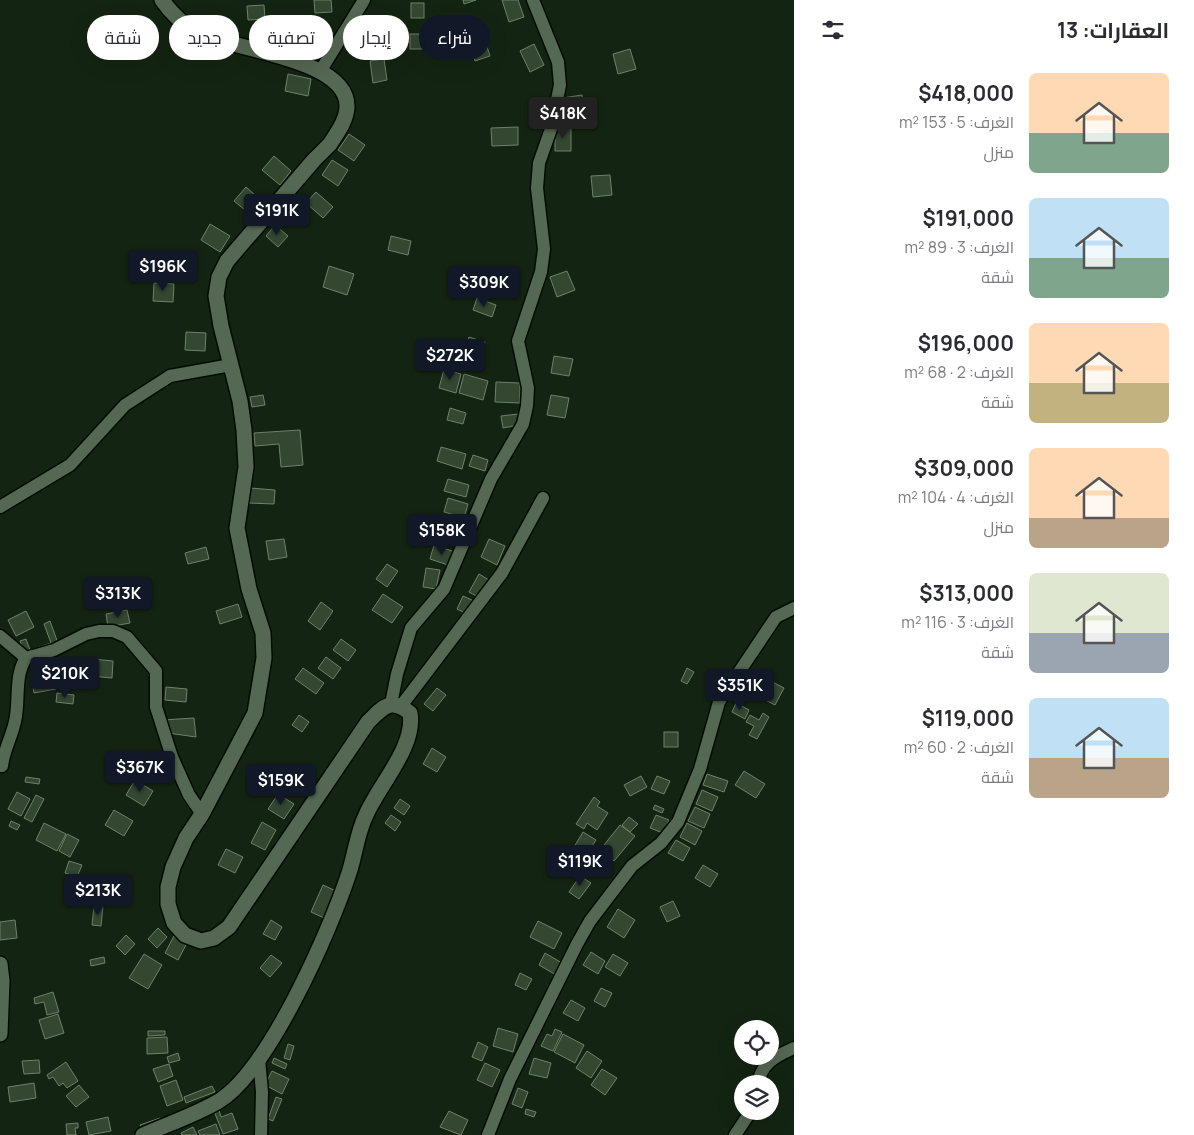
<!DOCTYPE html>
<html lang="ar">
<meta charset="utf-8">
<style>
:root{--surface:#fff;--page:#f7f7f7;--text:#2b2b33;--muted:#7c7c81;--accent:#111827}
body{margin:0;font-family:Manrope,Cairo,sans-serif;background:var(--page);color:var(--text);direction:rtl;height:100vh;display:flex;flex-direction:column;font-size:19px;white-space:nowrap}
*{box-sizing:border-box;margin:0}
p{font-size:16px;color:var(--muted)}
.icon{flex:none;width:28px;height:28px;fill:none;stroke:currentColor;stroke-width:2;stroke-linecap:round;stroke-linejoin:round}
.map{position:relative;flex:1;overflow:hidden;direction:ltr}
.panel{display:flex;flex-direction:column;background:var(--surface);width:400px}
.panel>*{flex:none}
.top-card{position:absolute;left:15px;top:15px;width:475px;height:45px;direction:rtl;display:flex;gap:10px}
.controls{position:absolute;left:734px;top:1020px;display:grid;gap:10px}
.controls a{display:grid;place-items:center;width:45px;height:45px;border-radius:50%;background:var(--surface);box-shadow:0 5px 20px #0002;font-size:25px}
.price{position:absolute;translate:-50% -42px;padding:0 11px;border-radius:5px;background:var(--accent);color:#fff;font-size:16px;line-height:32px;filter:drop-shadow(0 1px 2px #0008)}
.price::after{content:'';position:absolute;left:50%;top:30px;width:15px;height:11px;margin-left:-8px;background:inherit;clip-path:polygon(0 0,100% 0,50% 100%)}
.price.on{background:#222;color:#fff}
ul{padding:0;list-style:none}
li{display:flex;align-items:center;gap:15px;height:125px;padding:0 25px}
li span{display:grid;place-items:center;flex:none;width:140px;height:100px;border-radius:8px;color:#555}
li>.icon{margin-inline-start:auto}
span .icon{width:60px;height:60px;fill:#fffc;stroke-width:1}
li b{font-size:21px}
h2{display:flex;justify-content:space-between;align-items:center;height:60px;padding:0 25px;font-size:21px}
.pill{padding:0 18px;border-radius:22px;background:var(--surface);box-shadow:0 5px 20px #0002;font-size:18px;line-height:45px}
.pill.on{background:var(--accent);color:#fff}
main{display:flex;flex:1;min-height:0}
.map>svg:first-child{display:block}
</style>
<main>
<section class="panel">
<h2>العقارات: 13<svg class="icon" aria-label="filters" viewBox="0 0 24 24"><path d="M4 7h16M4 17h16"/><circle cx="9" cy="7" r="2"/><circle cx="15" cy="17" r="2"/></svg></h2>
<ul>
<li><span style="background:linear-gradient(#ffd9b3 60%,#7fa58c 0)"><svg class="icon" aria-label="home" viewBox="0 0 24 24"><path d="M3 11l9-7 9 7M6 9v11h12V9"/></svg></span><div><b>$418,000</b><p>الغرف: 5 · 153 m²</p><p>منزل</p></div></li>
<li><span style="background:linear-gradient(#bfe0f5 60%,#7fa58c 0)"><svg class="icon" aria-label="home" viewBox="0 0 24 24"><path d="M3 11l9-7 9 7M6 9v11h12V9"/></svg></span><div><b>$191,000</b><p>الغرف: 3 · 89 m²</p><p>شقة</p></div></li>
<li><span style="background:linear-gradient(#ffd9b3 60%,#c2b280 0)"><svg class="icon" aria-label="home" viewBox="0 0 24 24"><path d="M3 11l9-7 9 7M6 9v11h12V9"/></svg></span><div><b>$196,000</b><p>الغرف: 2 · 68 m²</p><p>شقة</p></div></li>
<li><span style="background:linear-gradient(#ffd9b3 70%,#b9a48a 0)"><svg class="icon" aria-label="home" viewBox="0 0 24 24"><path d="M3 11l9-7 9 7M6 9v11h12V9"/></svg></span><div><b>$309,000</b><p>الغرف: 4 · 104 m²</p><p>منزل</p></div></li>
<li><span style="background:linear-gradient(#dfe7d0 60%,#9aa5b1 0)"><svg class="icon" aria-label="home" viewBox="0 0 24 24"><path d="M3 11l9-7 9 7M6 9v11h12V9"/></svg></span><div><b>$313,000</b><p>الغرف: 3 · 116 m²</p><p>شقة</p></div></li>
<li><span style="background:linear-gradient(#bfe0f5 60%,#b9a48a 0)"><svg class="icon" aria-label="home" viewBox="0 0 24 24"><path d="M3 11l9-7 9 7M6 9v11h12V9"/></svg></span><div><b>$119,000</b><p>الغرف: 2 · 60 m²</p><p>شقة</p></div></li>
</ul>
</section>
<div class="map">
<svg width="794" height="1135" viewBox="0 0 794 1135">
<rect width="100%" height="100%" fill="#142412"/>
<g fill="#334731" stroke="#6d816b">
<polygon points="314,0 331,0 332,12 315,13"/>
<polygon points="463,0 476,0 464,4"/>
<polygon points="502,0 518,0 524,17 509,22"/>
<rect x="411" y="3" width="13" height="15"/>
<polygon points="264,5 265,19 248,20 247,6"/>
<polygon points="324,28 332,43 318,52 309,37"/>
<rect x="410" y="34" width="13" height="15"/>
<polygon points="483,34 490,56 475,61 468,39"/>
<polygon points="534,44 544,65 530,72 520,51"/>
<polygon points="630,49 636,69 618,74 613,54"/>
<polygon points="384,59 387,80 373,83 370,61"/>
<polygon points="288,74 311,79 308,96 285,91"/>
<polygon points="582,95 584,109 564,112 562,98"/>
<polygon points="518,127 518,145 492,146 491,128"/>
<polygon points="571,127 571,151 555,151 555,128"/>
<polygon points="349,134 365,145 354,161 338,150"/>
<polygon points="274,156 291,171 280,185 262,170"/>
<polygon points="332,160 348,170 338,186 322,175"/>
<polygon points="610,175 612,195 593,197 591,176"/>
<polygon points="246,187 263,202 252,216 234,201"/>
<polygon points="316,192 333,207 323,218 306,203"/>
<polygon points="289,204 302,215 292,226 280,216"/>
<polygon points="210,224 230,236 220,252 201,240"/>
<polygon points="275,225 288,236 278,247 266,236"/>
<polygon points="391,236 411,241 408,255 388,250"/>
<polygon points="329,266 354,274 347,295 323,287"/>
<polygon points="567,271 575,290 557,297 550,277"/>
<polygon points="154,283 174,284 173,302 153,301"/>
<polygon points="477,298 496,305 492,317 473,310"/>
<polygon points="186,332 206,333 205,351 185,350"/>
<polygon points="469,337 485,342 482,354 465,348"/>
<polygon points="554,356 573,359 569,376 551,373"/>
<polygon points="444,369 461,374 456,393 439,388"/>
<polygon points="464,374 488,381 483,400 459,393"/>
<polygon points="496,382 520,383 520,403 495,402"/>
<polygon points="263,395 265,405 252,407 250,397"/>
<polygon points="551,395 569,398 565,418 547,415"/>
<polygon points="450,408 466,413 463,424 447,420"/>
<polygon points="518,414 519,425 503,428 501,416"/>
<polygon points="300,430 303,465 281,467 279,444 255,446 254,433"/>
<polygon points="441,447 466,454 462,469 437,461"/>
<polygon points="473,455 488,460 485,471 469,466"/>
<polygon points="448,479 469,485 466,497 444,491"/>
<polygon points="250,488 275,490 274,504 249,503"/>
<polygon points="448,498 468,504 462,525 452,522 455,515 444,512"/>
<polygon points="284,539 287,557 269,560 266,541"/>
<polygon points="489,539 505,546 497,565 481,557"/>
<polygon points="434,545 455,552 451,566 430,559"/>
<polygon points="206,547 209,559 188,564 185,553"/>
<polygon points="387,564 398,571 387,587 376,579"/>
<polygon points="426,568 440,570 436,589 423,587"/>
<polygon points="479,574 489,580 480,598 469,592"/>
<polygon points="383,594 403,607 392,623 372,610"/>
<polygon points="463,596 474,601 467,614 457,609"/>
<polygon points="321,602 333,611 320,630 308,621"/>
<polygon points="238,604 242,617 220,624 216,611"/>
<polygon points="127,610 130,623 108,627 106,614"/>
<polygon points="26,611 34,627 16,636 8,620"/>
<polygon points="50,621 59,646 26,657 20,641 26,639 30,650 51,643 44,624"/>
<polygon points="341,639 356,650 348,661 333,650"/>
<polygon points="326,657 341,668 333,679 318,668"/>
<polygon points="92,659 113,661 112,678 90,676"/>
<polygon points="303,668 324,683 316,694 295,679"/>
<polygon points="687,668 694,672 687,684 681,681"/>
<polygon points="40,671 41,675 48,674 49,684 55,683 56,689 34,693 31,673"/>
<polygon points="755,673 784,688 775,705 746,690"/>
<polygon points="166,687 187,689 186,702 165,700"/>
<polygon points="437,688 446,695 433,711 424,704"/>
<polygon points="57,693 74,695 73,704 56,702"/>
<polygon points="736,703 749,710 745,719 732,712"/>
<polygon points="763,713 769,717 757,739 749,735 754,726 746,722 750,715 759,720"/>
<polygon points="299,715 309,722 302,732 292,725"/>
<polygon points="194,718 196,737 168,733 163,720"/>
<rect x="664" y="732" width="14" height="15"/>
<polygon points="432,748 446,757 437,772 423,764"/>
<polygon points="744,771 765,784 756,798 735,785"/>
<polygon points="707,774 728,781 724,792 703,785"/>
<polygon points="641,776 647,787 630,796 624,785"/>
<polygon points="657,776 670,781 664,794 651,789"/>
<polygon points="26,777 40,779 39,784 25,782"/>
<polygon points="135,780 153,791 144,806 126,795"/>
<polygon points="702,790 718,797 712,811 696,804"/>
<polygon points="17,792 30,799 21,816 8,809"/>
<polygon points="278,794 294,804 284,819 268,809"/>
<polygon points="36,795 44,799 32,822 24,818"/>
<polygon points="594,797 600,802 597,806 608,813 597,830 587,823 584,829 576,824"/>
<polygon points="400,799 410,806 404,815 394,808"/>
<polygon points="655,805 664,809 662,813 653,809"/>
<polygon points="695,807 710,814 704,828 688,821"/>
<polygon points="114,810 133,821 124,836 105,825"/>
<polygon points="391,815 401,822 395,831 385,823"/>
<polygon points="656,815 669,820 663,833 650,828"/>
<polygon points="629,817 638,824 630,832 622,825"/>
<polygon points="11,821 20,825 17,830 9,826"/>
<polygon points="262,822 276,830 265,850 251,843"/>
<polygon points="44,823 66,834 57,851 36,840"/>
<polygon points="687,823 702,831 695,845 680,837"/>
<polygon points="620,825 635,836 614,861 600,850"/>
<polygon points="583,832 596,840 583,860 571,852"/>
<polygon points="67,834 79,840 70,857 59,851"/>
<polygon points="676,840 690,848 683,861 668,853"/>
<polygon points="226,849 243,857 235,873 218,865"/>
<polygon points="69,861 82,865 77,877 65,873"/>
<polygon points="602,862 610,868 605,875 597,869"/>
<polygon points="703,865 718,874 710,887 695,878"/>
<polygon points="580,876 591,883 579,899 569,892"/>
<polygon points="323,885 336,891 324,918 311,912"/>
<polygon points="673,901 680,916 667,922 660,907"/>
<polygon points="94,906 103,906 101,926 92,925"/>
<polygon points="618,909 635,920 624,938 607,927"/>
<polygon points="15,920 17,938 0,940 0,922"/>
<polygon points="271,920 282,927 275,940 263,934"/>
<polygon points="538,921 562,933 554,949 530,937"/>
<polygon points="158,928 167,937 157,948 148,939"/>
<polygon points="126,935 135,944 125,955 116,946"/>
<polygon points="174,936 187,943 178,960 165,953"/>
<polygon points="591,952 605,961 598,974 583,965"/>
<polygon points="545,953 562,963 556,975 539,965"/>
<polygon points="144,954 162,965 148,989 129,978"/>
<polygon points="613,954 628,963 620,976 605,967"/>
<polygon points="271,955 282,963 270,977 260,968"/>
<polygon points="104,957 105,963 91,966 90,960"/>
<polygon points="520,973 532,979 526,990 515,985"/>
<polygon points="601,988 612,993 605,1007 594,1001"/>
<polygon points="53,992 59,1012 47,1015 44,1002 35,1004 34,998"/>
<polygon points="571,1000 585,1008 578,1021 563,1013"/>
<polygon points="58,1014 64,1033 45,1039 39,1020"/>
<polygon points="498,1028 518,1034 513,1052 493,1046"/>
<polygon points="555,1029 562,1032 553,1051 541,1046 547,1034 552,1036"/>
<polygon points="148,1031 165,1031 165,1035 148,1036"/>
<polygon points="563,1034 584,1045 575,1063 554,1052"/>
<polygon points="167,1037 168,1053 147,1054 147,1038"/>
<polygon points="478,1042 488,1047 482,1061 472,1057"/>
<polygon points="288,1044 294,1046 290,1060 284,1058"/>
<polygon points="587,1051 602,1061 591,1078 576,1068"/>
<polygon points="178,1053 180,1060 169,1063 167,1057"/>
<polygon points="274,1058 287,1064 285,1069 272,1063"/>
<polygon points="534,1058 551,1063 547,1078 529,1074"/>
<polygon points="39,1060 40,1073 24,1074 22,1061"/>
<polygon points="66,1062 78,1081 67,1088 63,1083 59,1086 53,1077 49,1079 47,1075"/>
<polygon points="485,1063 500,1070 492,1087 477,1080"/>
<polygon points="169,1064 173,1076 158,1082 153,1069"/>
<polygon points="602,1069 617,1078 605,1095 591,1085"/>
<polygon points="272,1071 289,1079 282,1094 265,1085"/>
<polygon points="176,1080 183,1100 167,1106 160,1086"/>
<polygon points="34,1083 36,1098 10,1102 8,1087"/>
<polygon points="79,1085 89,1097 76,1107 66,1096"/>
<polygon points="212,1086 215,1092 186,1103 184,1097"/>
<polygon points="518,1088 528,1092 522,1108 512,1104"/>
<polygon points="276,1097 282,1099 273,1121 268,1119"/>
<polygon points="526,1109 536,1112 534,1117 525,1114"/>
<polygon points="219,1110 221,1117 232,1113 238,1129 223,1134 214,1111"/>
<polygon points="449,1111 468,1120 461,1135 440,1127"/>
<polygon points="108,1117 111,1131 89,1135 86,1122"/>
<polygon points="160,1118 162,1122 142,1130 140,1125"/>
<polygon points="78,1123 78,1128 75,1128 76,1135 67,1135 66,1124"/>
<polygon points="216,1124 220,1135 200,1135 198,1131"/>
<polygon points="193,1127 197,1135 182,1135 181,1133"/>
</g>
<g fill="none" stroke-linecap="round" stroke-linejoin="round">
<g stroke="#010d01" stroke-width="15">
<g id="minor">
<polyline points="321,70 364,0"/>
<polyline points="0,507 70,465 125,405 170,376 231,365"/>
<polyline points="0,636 26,658"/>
<polyline points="391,704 397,674 411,628 444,589 491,479 523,424 527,406 528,388 518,341 541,272 544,249 537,188 539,163 551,129 560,85 558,62 533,0"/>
<polyline points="401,706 502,573 543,498"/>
<path d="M2,766C4,748 14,733 16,716C19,697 15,674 26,658L54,650L86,634L99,631H113L127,637L156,671V707L172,757L189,795L202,814"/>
<polyline points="259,1059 262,1092 261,1135"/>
<path d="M758,1084C761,1063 776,1056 794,1048"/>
<polyline points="488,1135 510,1079 577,944 590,921 632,866 661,843 678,822 700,769 719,702 776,617 794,608"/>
<polyline points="735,1135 751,1111"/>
</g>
</g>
<g stroke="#010d01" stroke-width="18">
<g id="tertiary">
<polyline points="0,964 2,981 0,1034"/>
<path d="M143,1135C168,1124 195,1115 219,1101C269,1070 330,931 349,873C355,855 357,833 366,815C379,785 416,746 410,713C391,697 383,707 368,722L229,927L214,938L201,941L185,935L174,923L168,904V887L173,867L186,838L202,814L255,713L264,658L263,633L249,589L237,528L246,467L244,430L240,401L221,326L216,296L219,277L227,261L314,160L330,144C337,133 347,120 347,106C347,57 228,50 195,31C181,23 171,13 162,0"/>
</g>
</g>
<use href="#minor" stroke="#556853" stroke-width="12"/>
<use href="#tertiary" stroke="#556853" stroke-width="15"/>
</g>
</svg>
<div class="controls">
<a><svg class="icon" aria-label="locate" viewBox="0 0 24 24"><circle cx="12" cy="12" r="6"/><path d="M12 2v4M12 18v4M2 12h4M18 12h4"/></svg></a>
<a><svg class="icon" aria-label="layers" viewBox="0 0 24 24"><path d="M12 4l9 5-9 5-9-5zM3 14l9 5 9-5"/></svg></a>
</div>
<b class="price on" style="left:563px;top:139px">$418K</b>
<b class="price" style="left:277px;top:236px">$191K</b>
<b class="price" style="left:163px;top:292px">$196K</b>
<b class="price" style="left:484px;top:308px">$309K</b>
<b class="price" style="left:450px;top:381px">$272K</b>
<b class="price" style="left:442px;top:556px">$158K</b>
<b class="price" style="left:118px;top:619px">$313K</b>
<b class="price" style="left:65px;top:699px">$210K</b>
<b class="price" style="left:740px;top:711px">$351K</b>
<b class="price" style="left:140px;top:793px">$367K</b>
<b class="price" style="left:281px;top:806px">$159K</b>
<b class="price" style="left:580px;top:887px">$119K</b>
<b class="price" style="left:98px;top:916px">$213K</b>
<div class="top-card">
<a class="pill on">شراء</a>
<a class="pill">إيجار</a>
<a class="pill">تصفية</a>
<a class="pill">جديد</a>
<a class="pill">شقة</a>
</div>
</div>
</main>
